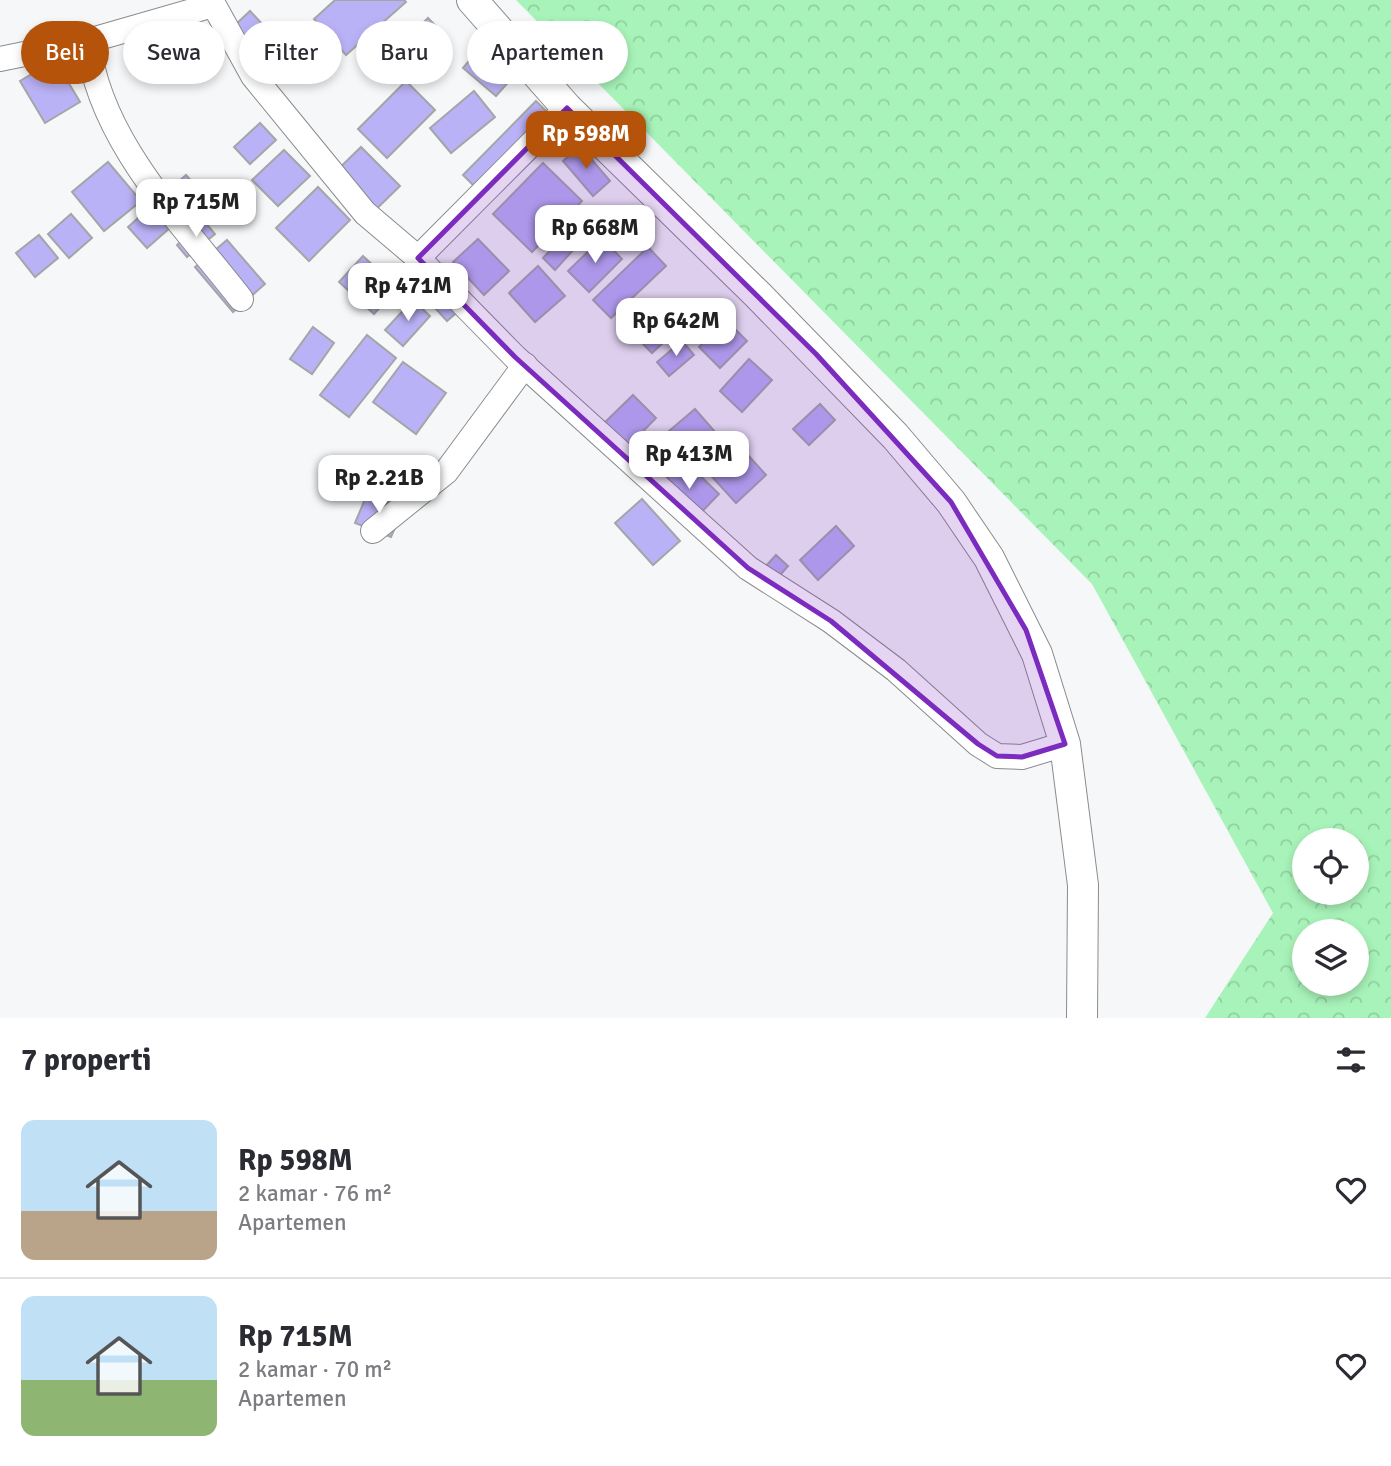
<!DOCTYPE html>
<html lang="id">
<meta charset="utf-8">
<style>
:root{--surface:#fff;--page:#f7f7f7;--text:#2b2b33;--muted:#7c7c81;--line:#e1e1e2;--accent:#b45309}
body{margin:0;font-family:Signika,sans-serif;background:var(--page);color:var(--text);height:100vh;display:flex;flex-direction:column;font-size:26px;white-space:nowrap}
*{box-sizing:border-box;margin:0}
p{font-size:23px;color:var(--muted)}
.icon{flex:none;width:38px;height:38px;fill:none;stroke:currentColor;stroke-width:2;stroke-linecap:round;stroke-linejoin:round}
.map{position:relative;height:1018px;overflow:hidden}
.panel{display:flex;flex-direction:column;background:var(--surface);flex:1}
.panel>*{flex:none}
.banner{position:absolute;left:21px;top:21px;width:700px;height:63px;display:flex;gap:14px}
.tools{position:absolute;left:1292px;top:828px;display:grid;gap:14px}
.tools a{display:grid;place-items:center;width:77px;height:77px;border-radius:50%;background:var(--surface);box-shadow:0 4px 10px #0003;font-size:35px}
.price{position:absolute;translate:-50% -60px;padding:0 16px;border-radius:14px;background:#fff;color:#222;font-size:23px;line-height:46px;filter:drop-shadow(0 2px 4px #0008)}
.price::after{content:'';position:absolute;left:50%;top:42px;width:21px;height:16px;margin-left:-10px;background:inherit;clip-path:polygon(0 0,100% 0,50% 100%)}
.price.selected{background:var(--accent);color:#fff}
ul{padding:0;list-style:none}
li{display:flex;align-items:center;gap:21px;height:175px;padding:0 21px}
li+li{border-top:2px solid var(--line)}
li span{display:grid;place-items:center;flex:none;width:196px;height:140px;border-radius:14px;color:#555}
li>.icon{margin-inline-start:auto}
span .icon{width:84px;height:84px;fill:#fffc;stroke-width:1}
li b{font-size:30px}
h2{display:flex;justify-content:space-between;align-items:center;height:84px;padding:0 21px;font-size:30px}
.pill{padding:0 24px;border-radius:32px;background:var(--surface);box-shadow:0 4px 10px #0003;font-size:24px;line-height:63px}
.pill.selected{background:var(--accent);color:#fff}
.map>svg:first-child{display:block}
</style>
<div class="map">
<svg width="1391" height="1018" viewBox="0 0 1391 1018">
<defs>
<pattern id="forest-crowns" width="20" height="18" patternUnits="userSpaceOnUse" patternTransform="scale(1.75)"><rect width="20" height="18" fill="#a8f3b9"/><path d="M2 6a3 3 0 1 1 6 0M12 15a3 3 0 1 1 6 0" fill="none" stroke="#90d09f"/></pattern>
</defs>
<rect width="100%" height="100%" fill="#f6f7f9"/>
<path fill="url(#forest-crowns)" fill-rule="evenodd" d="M516,0H1391V1018H1205L1273,913L1092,584ZM1304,840H1356V892H1304ZM1304,931H1356V984H1304Z"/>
<g fill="#bab2f6" stroke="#a5a5a7" stroke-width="2">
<polygon points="335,0 404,0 406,2 346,55 314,19"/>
<polygon points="250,11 294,58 264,87 219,40"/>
<polygon points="428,18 448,39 425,61 405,41"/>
<polygon points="485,42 519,70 496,96 463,68"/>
<polygon points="55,60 80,102 45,123 20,81"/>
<polygon points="406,81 435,110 387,158 358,129"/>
<polygon points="474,91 495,117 451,153 430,128"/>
<polygon points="536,101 564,129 490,202 463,175"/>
<polygon points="260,123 276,140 250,164 234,147"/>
<polygon points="580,146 610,181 593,196 563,161"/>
<polygon points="361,147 400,186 364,221 325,182"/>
<polygon points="284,150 310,176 278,206 252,180"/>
<polygon points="108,162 141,201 104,231 72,192"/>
<polygon points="543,163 582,201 532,252 493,214"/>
<polygon points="186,175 205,197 147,248 128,227"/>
<polygon points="318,187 350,220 309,261 276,228"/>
<polygon points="71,214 92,238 69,258 48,234"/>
<polygon points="584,214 596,225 555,270 543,258"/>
<polygon points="204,221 215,234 187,257 177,245"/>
<polygon points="39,235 58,258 35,277 16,253"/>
<polygon points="602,238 622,259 589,292 568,271"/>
<polygon points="478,239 509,271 484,295 453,262"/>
<polygon points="227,240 265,284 233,312 195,267"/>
<polygon points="648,247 666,266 611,318 593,300"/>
<polygon points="363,256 397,288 374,314 339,282"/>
<polygon points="442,264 473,298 447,321 416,287"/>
<polygon points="538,266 565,296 535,322 509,293"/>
<polygon points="413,300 430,316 403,346 385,330"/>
<polygon points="658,302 681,326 652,353 629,330"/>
<polygon points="726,320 747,341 720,368 699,347"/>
<polygon points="313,327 334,343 312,374 290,359"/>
<polygon points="367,335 396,358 349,417 320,395"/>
<polygon points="682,341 694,355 669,376 657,362"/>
<polygon points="749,359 772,380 742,412 720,391"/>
<polygon points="403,362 446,393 416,434 373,402"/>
<polygon points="633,395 656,418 623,452 599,428"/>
<polygon points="820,404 835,420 809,445 793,429"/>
<polygon points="695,409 722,440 697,462 669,431"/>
<polygon points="661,439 673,454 643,480 631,465"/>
<polygon points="736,442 766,475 736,503 705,469"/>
<polygon points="685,461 719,494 693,521 659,487"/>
<polygon points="368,492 404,507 391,537 355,523"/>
<polygon points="642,499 680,541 653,565 615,523"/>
<polygon points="836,526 854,546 818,580 800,560"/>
<polygon points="776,555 788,566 767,590 754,579"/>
</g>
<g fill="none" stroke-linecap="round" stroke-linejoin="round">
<g stroke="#8a8b8c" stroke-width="26">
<g id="minor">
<polyline points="211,0 253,76 365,213 418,258 515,357 748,568 831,621 896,670 978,744 997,756 1022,757 1065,744"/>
<path d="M213,5L88,41C98,140 183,224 241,299"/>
<polyline points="0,59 88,41"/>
<polyline points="418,258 567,108"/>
<polyline points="373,531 446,472 525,365"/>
</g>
</g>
<g stroke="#8a8b8c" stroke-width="32">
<polyline id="tertiary" points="472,0 567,108 758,295 895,436 951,502 989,558 1037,654 1065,744 1083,885 1082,1018"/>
</g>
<use href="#minor" stroke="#fff" stroke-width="24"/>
<use href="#tertiary" stroke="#fff" stroke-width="30"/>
</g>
<path fill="#7b2cbf" fill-opacity="0.2" stroke="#7b2cbf" stroke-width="5" stroke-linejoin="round" d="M567,108L816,354L951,502L1026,630L1065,744L1022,757L997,756L978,744L831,621L748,568L515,357L418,258Z"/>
</svg>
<div class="tools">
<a><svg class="icon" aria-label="locate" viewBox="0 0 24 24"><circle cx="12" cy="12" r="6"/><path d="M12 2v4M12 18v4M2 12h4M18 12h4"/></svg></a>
<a><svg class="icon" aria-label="layers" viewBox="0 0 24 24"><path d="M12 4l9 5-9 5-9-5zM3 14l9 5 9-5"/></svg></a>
</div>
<b class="price selected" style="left:586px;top:171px">Rp 598M</b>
<b class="price" style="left:196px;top:239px">Rp 715M</b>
<b class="price" style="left:595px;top:265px">Rp 668M</b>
<b class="price" style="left:408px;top:323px">Rp 471M</b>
<b class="price" style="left:676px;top:358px">Rp 642M</b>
<b class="price" style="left:689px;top:491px">Rp 413M</b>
<b class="price" style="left:379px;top:515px">Rp 2.21B</b>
<div class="banner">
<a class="pill selected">Beli</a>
<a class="pill">Sewa</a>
<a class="pill">Filter</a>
<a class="pill">Baru</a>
<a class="pill">Apartemen</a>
</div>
</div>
<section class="panel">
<h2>7 properti<svg class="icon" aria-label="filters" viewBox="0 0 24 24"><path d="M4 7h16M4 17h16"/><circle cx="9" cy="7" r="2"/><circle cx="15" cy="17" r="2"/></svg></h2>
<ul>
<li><span style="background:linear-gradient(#bfe0f5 65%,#b9a48a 0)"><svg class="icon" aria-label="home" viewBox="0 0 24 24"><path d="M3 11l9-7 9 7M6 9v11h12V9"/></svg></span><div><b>Rp 598M</b><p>2 kamar · 76 m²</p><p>Apartemen</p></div><svg class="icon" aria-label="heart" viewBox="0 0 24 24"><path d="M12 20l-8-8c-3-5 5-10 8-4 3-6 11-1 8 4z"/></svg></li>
<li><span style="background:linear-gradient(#bfe0f5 60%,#8fb573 0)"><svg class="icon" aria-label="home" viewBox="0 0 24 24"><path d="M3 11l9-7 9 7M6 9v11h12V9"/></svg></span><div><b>Rp 715M</b><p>2 kamar · 70 m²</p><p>Apartemen</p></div><svg class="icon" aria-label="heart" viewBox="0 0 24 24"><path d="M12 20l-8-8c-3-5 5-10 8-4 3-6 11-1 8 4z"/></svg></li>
</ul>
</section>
